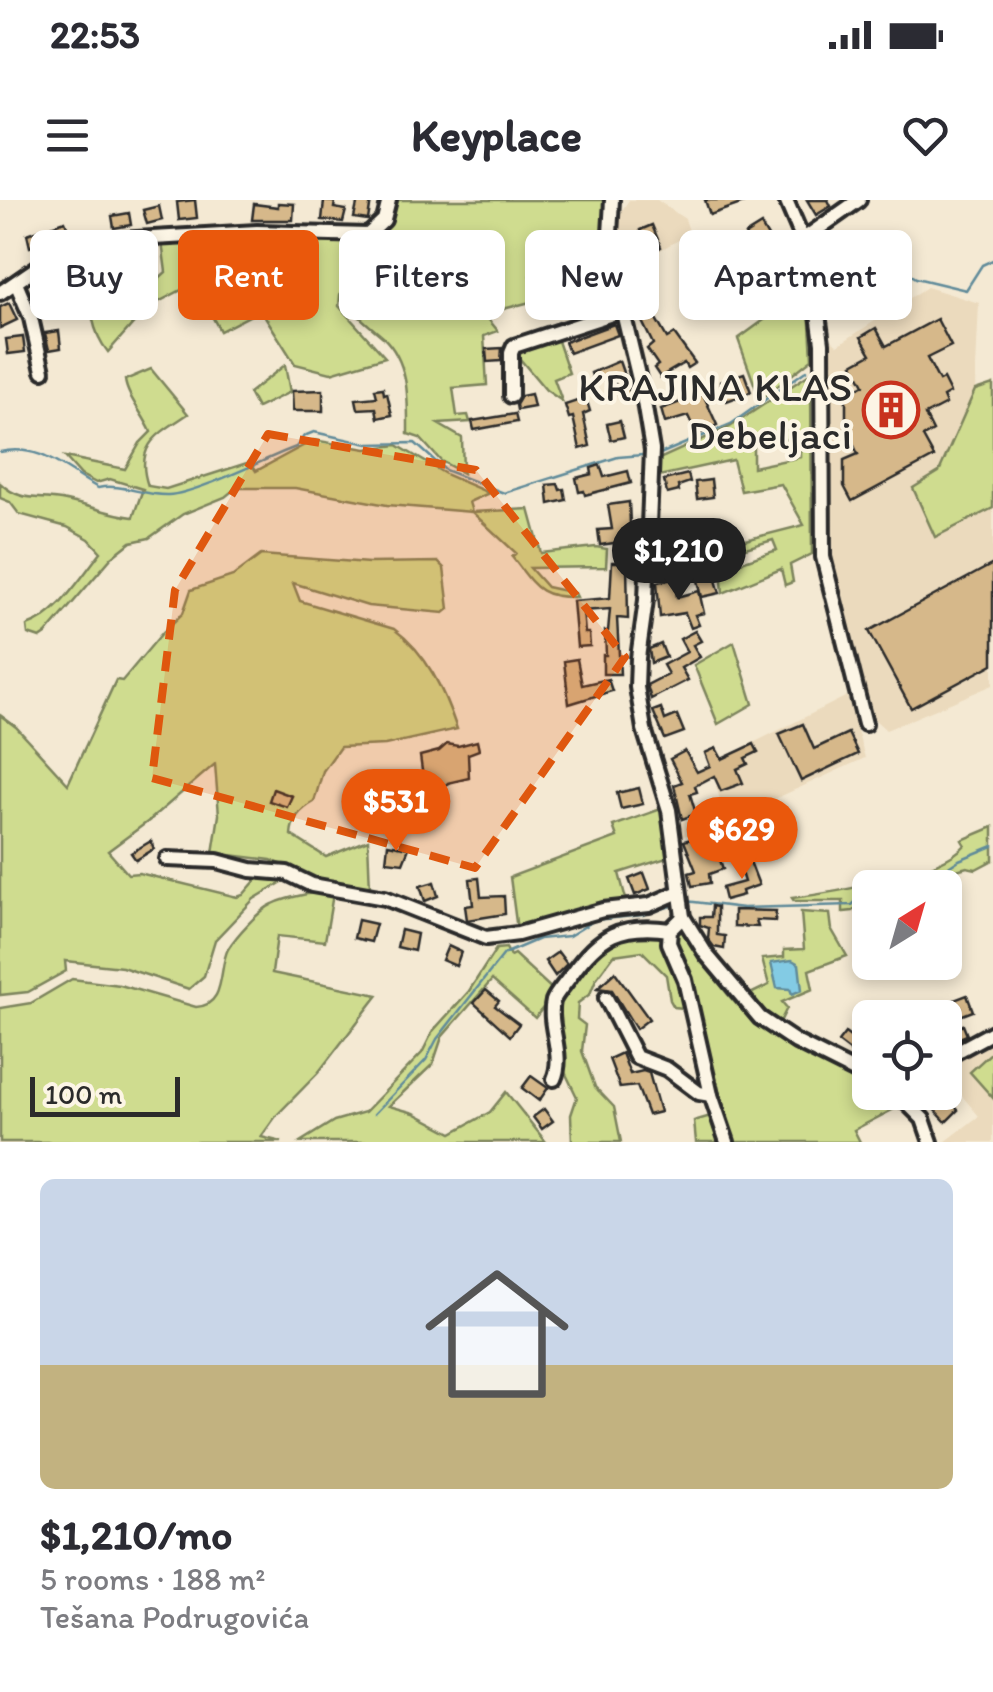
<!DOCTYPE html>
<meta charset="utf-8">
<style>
:root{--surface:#fff;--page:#f7f7f7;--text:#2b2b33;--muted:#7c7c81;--line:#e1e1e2;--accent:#ea580c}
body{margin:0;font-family:Itim,sans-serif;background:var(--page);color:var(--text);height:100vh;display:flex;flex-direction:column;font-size:38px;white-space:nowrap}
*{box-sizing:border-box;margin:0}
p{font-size:32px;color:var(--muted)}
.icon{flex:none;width:55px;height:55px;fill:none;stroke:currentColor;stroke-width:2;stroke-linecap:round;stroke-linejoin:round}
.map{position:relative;height:942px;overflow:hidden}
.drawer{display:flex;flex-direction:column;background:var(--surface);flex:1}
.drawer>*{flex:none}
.guide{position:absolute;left:30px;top:30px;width:935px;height:90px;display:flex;gap:20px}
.needle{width:65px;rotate:37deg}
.controls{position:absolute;left:852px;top:670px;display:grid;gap:20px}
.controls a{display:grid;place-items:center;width:110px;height:110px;border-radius:15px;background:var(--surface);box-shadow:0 5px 15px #0003;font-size:50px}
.scale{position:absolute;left:30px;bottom:25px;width:150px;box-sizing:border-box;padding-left:10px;border:5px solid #2b2b2b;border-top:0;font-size:28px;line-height:35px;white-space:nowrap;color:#2b2b2b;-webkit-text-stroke:8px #fcf5e5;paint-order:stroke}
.price{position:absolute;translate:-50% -85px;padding:0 22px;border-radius:35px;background:var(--accent);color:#fff;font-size:32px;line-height:65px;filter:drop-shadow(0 2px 5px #0008)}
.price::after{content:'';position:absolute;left:50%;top:60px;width:30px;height:22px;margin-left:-15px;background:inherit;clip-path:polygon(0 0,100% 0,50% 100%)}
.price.selected{background:#222;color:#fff}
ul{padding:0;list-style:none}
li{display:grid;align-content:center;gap:20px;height:530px;padding:0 40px}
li+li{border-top:2px solid var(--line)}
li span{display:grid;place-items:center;height:310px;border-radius:15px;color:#555}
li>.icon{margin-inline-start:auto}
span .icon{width:180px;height:180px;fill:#fffc;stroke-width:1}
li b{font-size:42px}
.pill{padding:0 35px;border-radius:15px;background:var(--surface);box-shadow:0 5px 15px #0003;font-size:35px;line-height:90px}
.pill.selected{background:var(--accent);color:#fff}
.status{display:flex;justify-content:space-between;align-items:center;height:70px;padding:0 50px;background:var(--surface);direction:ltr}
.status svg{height:28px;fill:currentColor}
header{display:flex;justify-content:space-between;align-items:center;height:130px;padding:0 40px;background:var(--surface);font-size:45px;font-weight:800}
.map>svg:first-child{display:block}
</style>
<div class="status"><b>22:53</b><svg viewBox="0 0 49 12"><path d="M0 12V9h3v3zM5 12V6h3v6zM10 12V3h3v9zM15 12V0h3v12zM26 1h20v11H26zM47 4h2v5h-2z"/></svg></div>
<header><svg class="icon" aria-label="menu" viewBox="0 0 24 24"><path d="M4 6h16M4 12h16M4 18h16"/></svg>Keyplace<svg class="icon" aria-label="heart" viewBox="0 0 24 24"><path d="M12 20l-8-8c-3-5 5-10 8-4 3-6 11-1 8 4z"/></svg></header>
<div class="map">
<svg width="993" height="942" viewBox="0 0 993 942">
<rect width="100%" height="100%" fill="#f4e9d3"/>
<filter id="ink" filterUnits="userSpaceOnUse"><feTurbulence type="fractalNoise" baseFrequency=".01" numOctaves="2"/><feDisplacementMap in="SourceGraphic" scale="20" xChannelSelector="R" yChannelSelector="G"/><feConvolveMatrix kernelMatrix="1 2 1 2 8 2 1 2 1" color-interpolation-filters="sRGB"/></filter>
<g filter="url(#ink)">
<g fill="#ebdabd">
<polygon points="629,0 657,0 685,19 690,34 619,72 615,28 618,16"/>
<polygon points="927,87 979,103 975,190 939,272 928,280 935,337 993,308 993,485 886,530 873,518 833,361 828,137 838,145"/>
<polygon points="847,496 865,558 724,622 678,638 676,625 721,603 716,586 730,578 721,559"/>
<polygon points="993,841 993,942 945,942 979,916 945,876 945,865"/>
</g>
<g fill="#cfdc8f" stroke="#7d845d" stroke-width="2.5" fill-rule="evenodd">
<path d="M397,0H604L605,58L530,76L534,101L484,114L498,131L484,136L487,185L453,188L457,216L468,215L470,222L438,224L462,238L463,273L441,261L420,238L408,234C408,200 410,163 383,137C369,125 353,114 345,97L365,44L381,37Z"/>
<polygon points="243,36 349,38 355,43 356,50 340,95 339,106 385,157 331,173 295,164 261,110 220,131 213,118 266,91"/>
<path d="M219,37L225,67L147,108L108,152C91,131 90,106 89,79L116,82L119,107L129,106V83L157,80L166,72L162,42Z"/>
<polygon points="735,49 743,62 700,88 692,76"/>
<polygon points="808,88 812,159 760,200 738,139"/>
<polygon points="557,138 569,173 554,179 562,201 546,190 515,153"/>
<polygon points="285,165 290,192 257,208 249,193"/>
<path d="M151,169L188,214C158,234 134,245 148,286L166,289L250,262L256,271L314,240L366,249L397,245L447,275L489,293L469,302L472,312L529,309L541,353L596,347L607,349L606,367L530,368L547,387L575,393L577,397C538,398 535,386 512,357L516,353L472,312L387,305L295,288H236L225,297L183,314L149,338L131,342L112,357L46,434L40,438L28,434L27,426C58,416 81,377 101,352L89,339L67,327L19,314L10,302L0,298V283C20,302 36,296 61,300C85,304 108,314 133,317L143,289L110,279L96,283L81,275L65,257L125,269L140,243L151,232C144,215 127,197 125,180Z"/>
<path d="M811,173L812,354L790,365L793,382L785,385L781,369L723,393L721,368L714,348L804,325L781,284L741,291L733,260L659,276V259L730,227ZM801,236V257L753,267V246ZM773,340L777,350L739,363L735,351Z"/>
<polygon points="993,184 993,308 935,337 913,288 939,272 975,190"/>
<path d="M261,355L369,363L438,362L444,368L449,409L444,413L368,406L293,383L300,401L394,429C427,453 444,491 457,529L385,545L340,547L323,571L314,602C300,610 292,619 291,635L326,657L368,640L370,690L322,681L271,660L213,653L219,615L215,564L150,620L108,651L128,674L139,673L237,697L243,695L255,681L253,676L284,681L254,699L215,740L204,776L189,789L122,767L65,761L66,771L28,792L0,795V515L16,527L68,584L116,480L122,481L163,432L183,413L191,390L233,376Z"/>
<polygon points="734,442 753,504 718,524 694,465"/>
<polygon points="661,609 670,657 619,673 627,703 517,730 510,677 617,637 613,626"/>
<path d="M993,627V660L976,669L967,667L896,687L870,688V696L853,711L843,712V701H794L792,698C832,693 940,675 965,645L962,640Z"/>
<path d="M312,693L333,694L325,741L277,736L272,773L378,795L318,873L276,916L261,937L282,942H0V808L31,803L72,779L120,785L196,807C227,805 218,768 228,749C236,736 259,710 273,704C285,698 299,696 312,693Z"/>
<polygon points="801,712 830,714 832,730 847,756 809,770 813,789 782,802 787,808 780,822 746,796 769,785 762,759 784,757 784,750 804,749"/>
<path d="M682,729C703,762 729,802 760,827C793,852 833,869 870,888V892L880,893L900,906L854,930L860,942H734L674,746L676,732Z"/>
<polygon points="665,732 679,778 684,808 674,807 670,800 666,775 642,751 614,755 596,779 590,794 578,803 577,819 585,825 582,851 595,887 614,907 621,942 572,942 571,915 577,897 564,870 558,802 587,757 618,735"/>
<polygon points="506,748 510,756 514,754 555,792 535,818 492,780 442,837 433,864 389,906 414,913 452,933 490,912 506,892 546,942 300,942 334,921 365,912 422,853 433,831 469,791 496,749"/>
<polygon points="993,851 993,898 970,872"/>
<polygon points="714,915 722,942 696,942 694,921"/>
</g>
<polygon fill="#83cbe4" stroke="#608b9a" stroke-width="2.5" points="792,760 799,764 802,790 792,794 790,789 777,788 771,763"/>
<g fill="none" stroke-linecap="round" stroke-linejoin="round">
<g stroke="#608b9a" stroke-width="2.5">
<polyline points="824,82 874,51 916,78 966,90 982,65 993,60"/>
<path d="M0,252C40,243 65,270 98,288C121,283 144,296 168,295C196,294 266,258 296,247L304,236L314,232L368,244L415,243L445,270L504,293L618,257L643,255"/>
<polyline points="660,254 731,224 807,170"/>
<polyline points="881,688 941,672 959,660 993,646"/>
<polyline points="686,701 743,708 852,705 870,689"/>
<polyline points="374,914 426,860 437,839 504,754 539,739 569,736 595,720 643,715 674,705"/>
</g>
</g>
<g fill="#d6b88a" stroke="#2b2b2b" stroke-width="2.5">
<polygon points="195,0 197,18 179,20 177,2"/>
<polygon points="358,0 371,0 368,20 354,18"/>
<polygon points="705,0 752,0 710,15"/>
<polygon points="807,0 828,0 831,6 816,15"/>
<polygon points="324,1 335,2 334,8 346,10 343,22 322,20"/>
<polygon points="278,3 294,4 293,20 252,20 254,4 278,7"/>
<polygon points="159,6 162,20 147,24 143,10"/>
<polygon points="129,13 131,25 114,28 112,16"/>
<polygon points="65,21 71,36 30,47 27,34"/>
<polygon points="652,25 661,47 645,57 656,82 639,89 667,138 674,134 695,163 687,168 684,163 660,177 654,168 658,165 647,149 653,144 634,105 637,103 626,78 622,50 644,41 640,30"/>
<polygon points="761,25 771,42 755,51 745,35"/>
<polygon points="708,43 712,50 692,62 688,56"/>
<polygon points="152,56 155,75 141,77 138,58"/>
<polygon points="88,58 105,58 106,71 88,71"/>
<polygon points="562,72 567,93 586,87 591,103 556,113 548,90 556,88 552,74"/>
<polygon points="231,80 236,86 242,82 250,92 241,98 237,94 229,100 220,88"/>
<polygon points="57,96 72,97 72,110 57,110"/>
<polygon points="9,103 17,120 0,128 0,107"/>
<polygon points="937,119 951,146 927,158 939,181 943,179 950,193 943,197 946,204 925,215 933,231 923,237 934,257 852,301 844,286 844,260 858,254 846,229 846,194 864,185 853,164 871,154 861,137 876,128 886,146"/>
<polygon points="614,124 618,135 569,153 565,142"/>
<polygon points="59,131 61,148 49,150 45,133"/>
<polygon points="23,137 25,152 8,154 6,139"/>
<polygon points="502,148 501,161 487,162 486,149"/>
<polygon points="619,161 631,195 620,198 613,176 594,182 591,173"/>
<polygon points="744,173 751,192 727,201 720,181"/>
<polygon points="383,188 384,194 387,193 392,215 378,218 376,208 358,209 356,199 377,197 375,189"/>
<polygon points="323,190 323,211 293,211 292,191"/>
<polygon points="531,194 534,207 517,210 516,205 521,196"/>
<polygon points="703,194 717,225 697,235 688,216 665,223 661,209"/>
<polygon points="586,198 590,211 583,214 590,246 580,249 573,217 569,218 565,205"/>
<polygon points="515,214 517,222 474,230 472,221"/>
<polygon points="620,221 624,237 611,240 607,224"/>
<polygon points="600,265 604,277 628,271 631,283 585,295 584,291 579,292 576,278 592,274 591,268"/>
<polygon points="688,274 690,282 678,286 679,291 667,294 664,280"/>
<polygon points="711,280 713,297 697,299 695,282"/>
<polygon points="558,284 560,290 564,289 566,300 549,304 547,285"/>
<polygon points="629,302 631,347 622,349 621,342 600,345 598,330 612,329 608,305"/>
<polygon points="612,362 627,362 628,419 617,418 620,474 603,474 603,455 606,455 605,431 608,431 610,409 583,411 585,433 589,433 590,446 577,447 573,401 610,398"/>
<polygon points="711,364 720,393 702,397 697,376 688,378 686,368"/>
<polygon points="993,364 993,464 911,508 869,431"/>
<polygon points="674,379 677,397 699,391 704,413 695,415 699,425 691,428 685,413 660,417 657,382"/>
<polygon points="695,431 701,441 693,445 700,457 681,468 688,480 651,499 647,485 668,474 663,465 687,452 680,439"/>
<polygon points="661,444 666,457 651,463 649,449"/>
<polygon points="577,459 582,485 608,479 612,491 569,504 564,461"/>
<polygon points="661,508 665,520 677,515 684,532 665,539 653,511"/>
<polygon points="803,524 814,549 848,533 858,554 801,581 779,534"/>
<polygon points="477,541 479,550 468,554 469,578 448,583 443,588 447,608 429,612 425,593 387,599 384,585 423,578 420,556 439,551 447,544 458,546"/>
<polygon points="754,544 758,552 745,558 748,564 737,569 743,583 721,591 714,576 695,586 697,592 690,594 696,614 682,619 674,585 682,582 670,559 685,551 697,572 710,566 705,553 716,548 722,559"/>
<polygon points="639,588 643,604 621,609 617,593"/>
<polygon points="273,589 292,596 287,607 269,601"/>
<polygon points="714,626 720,647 724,646 728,657 720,660 723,669 709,674 710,683 692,686 689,673 696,671 684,641 704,635 703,630"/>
<polygon points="151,641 154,649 136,660 131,653"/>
<polygon points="388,644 409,648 403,663 386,661"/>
<polygon points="749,659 759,685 742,691 743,695 725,700 722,688 744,682 738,663"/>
<polygon points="644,673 650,689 635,695 629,679"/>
<polygon points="479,678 481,697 504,696 505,714 467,720 465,706 473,705 470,679"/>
<polygon points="434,682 438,696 425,701 420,686"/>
<polygon points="712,706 717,707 717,735 725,736 724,749 714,747 708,739 709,728 700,725 700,717 711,717"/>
<polygon points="734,710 776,711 775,721 756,720 758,727 734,726"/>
<polygon points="358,720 376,724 371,742 354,738"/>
<polygon points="401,730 417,734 414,751 397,747"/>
<polygon points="448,746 461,752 456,766 442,760"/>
<polygon points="558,752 567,764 555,776 545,761"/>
<polygon points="615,772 649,819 636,829 612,790 597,788"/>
<polygon points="486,790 499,801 495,806 519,824 510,836 474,803"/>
<polygon points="967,795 973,811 955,818 949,802"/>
<polygon points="963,825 967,835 947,843 945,833"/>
<polygon points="845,833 866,849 859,858 838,842"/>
<polygon points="622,853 630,874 643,871 649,873 660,912 648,915 637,886 620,888 609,859"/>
<polygon points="531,876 548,888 539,901 522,888"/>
<polygon points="918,892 941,892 958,910 946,922"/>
<polygon points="544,909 553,921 542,929 533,917"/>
</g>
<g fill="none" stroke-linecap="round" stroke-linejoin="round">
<g stroke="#2b2b2b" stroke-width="20">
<g id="minor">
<polyline points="612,0 610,34 615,79 643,196 652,250 646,400 638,458 637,487 644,529 669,610 683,717 706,754 760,818 796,842 870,879"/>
<polyline points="786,0 810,56 822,143 823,357 865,524"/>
<polyline points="805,38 859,0"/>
<polyline points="16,83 31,118 43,171"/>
<polyline points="0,93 38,67 77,51 119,40 257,32 368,35 384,20 389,0"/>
<polyline points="511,196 511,153 514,146 621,111"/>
<polyline points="167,659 217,661 251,670 287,673 312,685 385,698 486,738 518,734 603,710 649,705 679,692"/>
<polyline points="683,717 670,730 669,743 685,780 711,895 727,942"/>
<polyline points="606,798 636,857 667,869 699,893 711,895"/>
<polyline points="945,858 993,832"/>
<path d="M554,879C565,854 547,826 553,801C556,793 566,783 571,775C599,735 621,723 670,730"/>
<polyline points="896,892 923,919 931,942"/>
</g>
</g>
<use href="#minor" stroke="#fcf5e5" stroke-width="12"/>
</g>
</g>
<path fill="#df570e" fill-opacity="0.2" stroke="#df570e" stroke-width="8" stroke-dasharray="20 12" stroke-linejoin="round" d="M268,234L476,270L625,457L475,668L152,578L175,390Z"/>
<defs>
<g id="building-ring" transform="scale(2.875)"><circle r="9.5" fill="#fcf5e5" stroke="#c8321e" stroke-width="1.5"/><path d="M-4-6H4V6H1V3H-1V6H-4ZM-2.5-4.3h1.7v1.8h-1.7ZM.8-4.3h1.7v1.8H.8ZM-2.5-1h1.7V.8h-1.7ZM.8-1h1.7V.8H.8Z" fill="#c8321e"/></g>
</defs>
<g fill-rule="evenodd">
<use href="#building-ring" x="891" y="210"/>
</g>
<g text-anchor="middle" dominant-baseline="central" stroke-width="8" stroke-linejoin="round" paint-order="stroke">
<g font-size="42" fill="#2b2b2b" stroke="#fcf5e5" text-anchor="end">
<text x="852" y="186">KRAJINA KLAS<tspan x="852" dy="48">Debeljaci</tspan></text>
</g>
</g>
</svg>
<div class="controls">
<a><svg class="needle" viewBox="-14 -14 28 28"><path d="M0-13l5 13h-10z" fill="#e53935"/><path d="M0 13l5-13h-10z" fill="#7c7c81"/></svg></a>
<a><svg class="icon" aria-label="locate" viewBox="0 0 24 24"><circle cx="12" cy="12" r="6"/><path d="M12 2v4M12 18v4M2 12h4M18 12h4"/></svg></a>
</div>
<div class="scale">100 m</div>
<b class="price selected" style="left:679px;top:403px">$1,210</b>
<b class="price" style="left:396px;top:654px">$531</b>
<b class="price" style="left:742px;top:682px">$629</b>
<div class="guide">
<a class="pill">Buy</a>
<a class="pill selected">Rent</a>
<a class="pill">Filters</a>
<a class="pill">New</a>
<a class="pill">Apartment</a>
</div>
</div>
<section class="drawer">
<ul>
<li><span style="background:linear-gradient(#c9d6e8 60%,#c2b280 0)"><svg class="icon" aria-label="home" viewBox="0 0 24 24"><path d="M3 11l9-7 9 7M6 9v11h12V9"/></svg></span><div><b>$1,210/mo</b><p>5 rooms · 188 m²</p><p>Tešana Podrugovića</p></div></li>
</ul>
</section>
